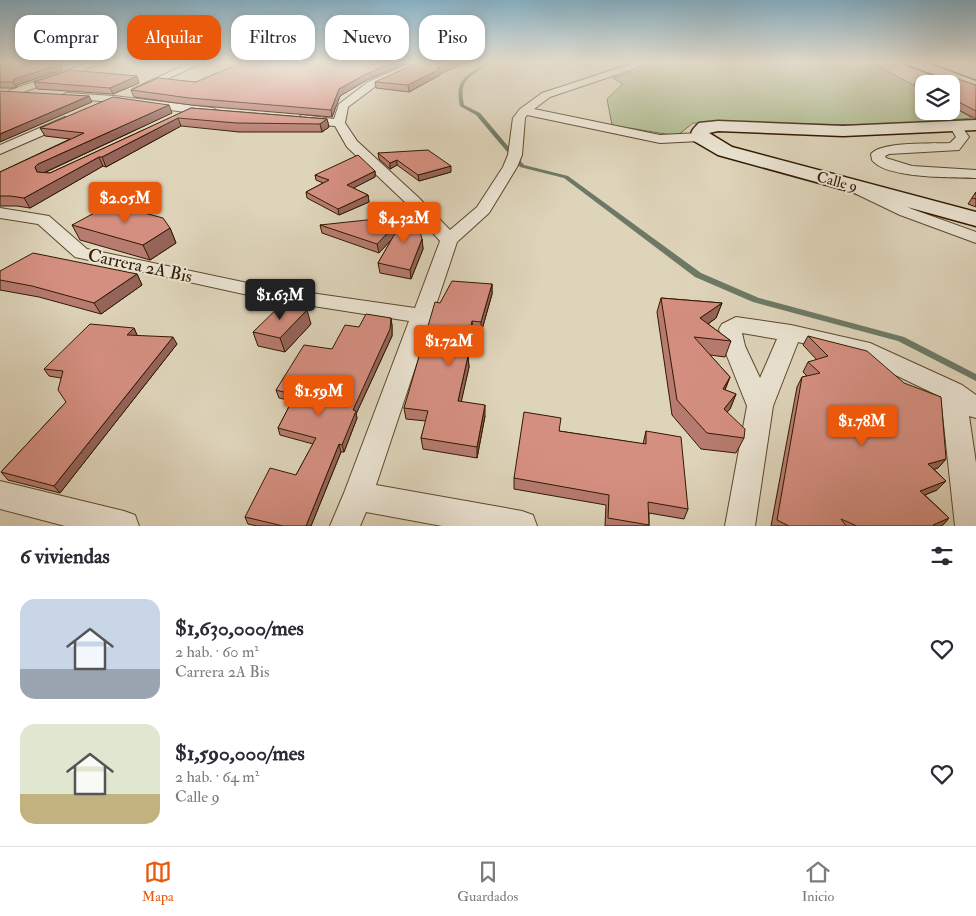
<!DOCTYPE html>
<html lang="es">
<meta charset="utf-8">
<style>
:root{--surface:#fff;--page:#f7f7f7;--text:#2b2b33;--muted:#7c7c81;--line:#e1e1e2;--accent:#ea580c}
body{margin:0;font-family:"IM FELL Double Pica",serif;background:var(--page);color:var(--text);height:100vh;display:flex;flex-direction:column;font-size:19px;white-space:nowrap}
*{box-sizing:border-box;margin:0}
p{font-size:16px;color:var(--muted)}
.icon{flex:none;width:28px;height:28px;fill:none;stroke:currentColor;stroke-width:2;stroke-linecap:round;stroke-linejoin:round}
.map{position:relative;height:526px;overflow:hidden}
.details{display:flex;flex-direction:column;background:var(--surface);flex:1}
.details>*{flex:none}
.banner{position:absolute;left:15px;top:15px;width:500px;height:45px;display:flex;gap:10px}
.controls{position:absolute;left:915px;top:75px;display:grid;gap:10px}
.controls a{display:grid;place-items:center;width:45px;height:45px;border-radius:10px;background:var(--surface);box-shadow:0 2px 8px #0003;font-size:25px}
.price{position:absolute;translate:-50% -42px;padding:0 11px;border-radius:5px;background:var(--accent);color:#fff;font-size:16px;line-height:32px;filter:drop-shadow(0 1px 2px #0008)}
.price::after{content:'';position:absolute;left:50%;top:30px;width:15px;height:11px;margin-left:-8px;background:inherit;clip-path:polygon(0 0,100% 0,50% 100%)}
.price.current{background:#222;color:#fff}
ul{padding:0;list-style:none}
li{display:flex;align-items:center;gap:15px;height:125px;padding:0 20px}
li span{display:grid;place-items:center;flex:none;width:140px;height:100px;border-radius:15px;color:#555}
li>.icon{margin-inline-start:auto}
span .icon{width:60px;height:60px;fill:#fffc;stroke-width:1}
li b{font-size:21px}
h2{display:flex;justify-content:space-between;align-items:center;height:60px;padding:0 20px;font-size:21px}
.tag{padding:0 18px;border-radius:15px;background:var(--surface);box-shadow:0 2px 8px #0003;font-size:18px;line-height:45px}
.tag.current{background:var(--accent);color:#fff}
.tabs{display:flex;justify-content:space-around;align-items:center;height:70px;border-top:1px solid var(--line);background:var(--surface);font-size:14px;color:var(--muted)}
.tabs a{display:grid;justify-items:center;gap:2px}
.tabs .current{color:var(--accent)}
.map>svg:first-child{display:block}
</style>
<div class="map">
<svg width="976" height="526" viewBox="0 0 976 526">
<rect width="100%" height="100%" fill="#ded4ba"/>
<filter id="stains"><feTurbulence type="fractalNoise" baseFrequency=".004" numOctaves="4"/><feColorMatrix values="0 0 0 0 .2 0 0 0 0 .09 0 0 0 0 .02 0 0 0 .5 -.17"/></filter>
<radialGradient id="worn" r=".72"><stop offset=".6" stop-color="#630" stop-opacity="0"/><stop offset="1" stop-color="#630" stop-opacity=".3"/></radialGradient>
<polygon fill="#b0bd91" stroke="#706c48" points="661,62 871,62 924,91 924,111 951,111 951,106 972,118 892,125 693,123 677,136 612,125 607,99 623,84 613,78 651,67"/>
<g fill="none" stroke-linecap="round" stroke-linejoin="round">
<path fill="#6d7965" fill-rule="evenodd" d="M487,62H491C472,77 458,77 464,105L480,113L524,165L568,176L701,273L759,298L904,337L976,374V381L898,341L753,302L695,277L564,178L520,167L476,115L460,106C454,79 467,75 487,62Z"/>
<g stroke="#5c482e" stroke-width="2">
<g id="street">
<polygon points="92,62 105,62 18,94 14,95 9,92 10,90"/>
<polygon points="191,62 203,62 142,91 138,92 133,89"/>
<polygon points="413,62 425,62 376,86 348,107 345,123 357,141 418,197 450,230 477,207 503,167 508,155 513,118 520,109 542,93 637,62 649,62 648,64 550,97 534,109 660,135 700,133 706,137 700,141 660,143 527,115 525,118 522,155 517,167 489,213 457,242 376,485 522,511 533,515 537,526 442,526 366,512 360,526 330,526 344,493 409,321 262,298 75,257 38,224 0,218 0,208 43,215 49,216 87,249 262,286 415,308 440,241 406,203 347,147 335,126 302,123 296,119 302,115 334,119 339,104 368,82"/>
<polygon points="66,93 114,96 213,108 219,112 213,116 114,102 62,98 61,96"/>
<polygon points="65,117 71,121 69,124 0,154 0,145"/>
<path d="M956,123L960,124L969,137L959,150L889,154L885,156L886,158L912,166L976,170V178C953,177 886,179 872,160L871,154C882,141 933,144 950,143L956,137L950,127Z"/>
<polygon points="855,183 912,209 976,232 976,243 900,215 850,191 847,188 850,185"/>
<path d="M736,317L791,325L870,343L962,385L976,395V418L969,416L976,463V526H955L941,397L856,356L798,342L773,406L755,526H725L747,406L723,346L719,329L722,324ZM742,333L777,339L760,378L745,346Z"/>
<polygon points="0,481 124,511 135,515 139,526 65,526 0,509"/>
</g>
</g>
<g stroke="#311a00" stroke-width="3">
<g id="secondary">
<polygon points="906,62 924,62 976,81 976,90 908,65"/>
<path d="M976,120V130L843,136L718,131L709,133L732,147L976,212V226L718,155L694,141C688,133 693,129 699,123L718,121L843,126Z"/>
</g>
</g>
<use href="#street" fill="#eae3d2" fill-rule="evenodd"/>
<use href="#secondary" fill="#eae3d2" fill-rule="evenodd"/>
</g>
<g fill="#b77b6f" stroke="#311a00">
<polygon points="0,62 62,70 17,85 16,88 0,88"/>
<polygon points="440,74 440,75 409,92 376,88 375,82"/>
<polygon points="367,80 340,96 332,117 191,105 134,97 131,90 196,82"/>
<polygon points="917,80 976,85 976,119 951,106 951,84 924,84 924,90 914,85"/>
<polygon points="34,82 139,83 113,94 37,89"/>
<polygon points="191,108 327,119 329,127 322,132 239,132 181,126 106,167 103,166 30,208 17,206 0,206 0,172 70,139 45,136 40,128 172,113 44,173 50,173"/>
<polygon points="378,153 451,172 419,181 397,165 390,169 379,159"/>
<polygon points="375,171 375,177 353,188 368,195 369,202 339,215 307,198 306,192 323,183 316,180 315,175"/>
<polygon points="976,192 976,207 968,204"/>
<polygon points="72,225 170,228 176,243 150,260 80,240"/>
<polygon points="320,225 422,239 423,249 411,279 380,273 378,263 392,239 379,253 322,233"/>
<polygon points="0,271 137,274 142,285 101,314 39,297 0,290"/>
<polygon points="492,284 492,294 481,333 473,332 468,356 469,367 461,401 485,416 477,458 423,449 421,438 426,421 406,419 404,408 440,303"/>
<polygon points="661,298 722,303 716,318 708,324 731,341 725,357 710,355 730,377 725,390 736,394 730,409 727,412 744,438 736,453 701,449 672,415 657,312"/>
<polygon points="391,318 392,326 392,336 356,414 357,418 344,452 341,452 311,526 257,526 248,524 245,517 296,475 313,444 280,435 278,428 292,401 279,398 276,390 332,349 359,327"/>
<polygon points="311,324 285,352 258,346 253,332"/>
<polygon points="134,328 137,335 137,336 177,344 60,493 8,480 1,472 66,402 61,378 49,376 44,369"/>
<polygon points="808,336 946,459 938,468 934,469 946,481 937,490 925,495 949,518 942,526 771,526 797,387 802,377 807,376 803,372 808,362 817,360 803,345"/>
<polygon points="559,431 643,444 646,431 688,509 684,519 649,513 649,526 605,526 606,505 514,489 514,478"/>
</g>
<g fill="#95645a" stroke="#311a00">
<polygon points="59,62 62,62 62,70 17,85 16,88 13,82 14,79"/>
<polygon points="395,62 409,62 367,80 340,96 332,117 331,110 339,89 366,74"/>
<polygon points="453,62 467,62 440,74 440,75 409,92 408,85 437,68"/>
<polygon points="137,76 139,83 113,94 110,88"/>
<polygon points="89,96 92,102 0,142 0,134"/>
<polygon points="169,105 172,113 43,173 37,172 35,167 38,164"/>
<polygon points="178,118 181,126 106,167 102,157"/>
<polygon points="327,119 329,127 322,132 320,124"/>
<polygon points="99,157 103,166 30,208 24,198"/>
<polygon points="397,160 397,165 390,169 390,163"/>
<polygon points="451,166 451,172 419,181 418,175"/>
<polygon points="375,171 375,177 348,191 347,185"/>
<polygon points="368,195 369,202 339,215 338,209"/>
<polygon points="404,216 405,225 379,253 377,244"/>
<polygon points="170,228 176,243 150,260 143,245"/>
<polygon points="422,239 423,249 411,279 410,270"/>
<polygon points="137,274 142,285 101,314 94,303"/>
<polygon points="492,284 492,294 481,333 481,322"/>
<polygon points="722,303 716,318 695,333 700,318"/>
<polygon points="307,310 311,324 285,352 280,338"/>
<polygon points="391,318 392,326 392,336 356,414 357,418 344,452 342,445 353,410"/>
<polygon points="472,321 473,332 466,366 465,355"/>
<polygon points="134,328 137,335 131,342 127,335"/>
<polygon points="173,337 177,344 60,493 54,486"/>
<polygon points="468,356 469,367 459,412 458,401"/>
<polygon points="730,377 724,392 723,389"/>
<polygon points="736,394 730,409 717,424 724,409"/>
<polygon points="485,405 485,416 477,458 477,447"/>
<polygon points="339,444 341,452 311,526 306,526"/>
<polygon points="946,459 938,468 920,473 928,464"/>
<polygon points="946,481 937,490 912,500 920,491"/>
<polygon points="949,518 942,526 932,526 933,525"/>
</g>
<g fill="#d58f81" stroke="#311a00">
<polygon points="0,62 59,62 59,65 14,79 13,82 0,82"/>
<polygon points="243,62 395,62 366,74 339,89 331,110 189,98 131,90 158,78 196,82"/>
<polygon points="419,62 453,62 437,68 440,69 408,85 375,82"/>
<polygon points="70,70 137,76 110,88 34,82"/>
<polygon points="955,78 976,85 976,111 951,98 951,84 924,84 917,80"/>
<polygon points="0,91 89,96 0,134"/>
<polygon points="113,97 169,105 38,164 35,167 37,172 50,173 191,108 327,119 320,124 236,123 178,118 102,157 99,157 24,198 10,196 0,196 0,172 84,133 40,128"/>
<polygon points="428,150 451,166 418,175 397,160 390,163 378,153"/>
<polygon points="358,155 375,171 347,185 368,195 338,209 306,192 329,180 315,175"/>
<polygon points="976,192 976,199 972,198"/>
<polygon points="111,204 163,218 170,228 143,245 72,225"/>
<polygon points="412,204 422,239 410,270 378,263"/>
<polygon points="404,216 377,244 320,225"/>
<polygon points="33,253 137,274 94,303 32,286 0,280 0,271"/>
<polygon points="452,281 492,284 481,322 472,321 465,355 468,356 458,401 485,405 477,447 421,438 428,411 404,408 435,302 440,303"/>
<polygon points="661,298 722,303 700,318 731,341 694,337 730,377 723,389 736,394 724,409 745,429 744,438 707,433 677,400"/>
<polygon points="282,304 307,310 280,338 253,332"/>
<polygon points="366,314 391,318 390,329 353,410 356,411 342,445 339,444 306,526 283,526 245,517 270,468 296,475 316,438 278,428 295,395 276,390 304,345 332,349 345,325 359,327"/>
<polygon points="90,324 134,328 127,335 173,337 54,486 1,472 66,402 58,390 63,371 44,369"/>
<polygon points="808,336 867,351 904,383 941,397 946,459 928,464 946,481 920,491 949,518 933,525 934,526 857,526 841,519 846,526 789,526 777,520 802,377 820,373 808,362 828,356"/>
<polygon points="524,412 561,418 559,431 646,444 646,431 681,437 688,509 648,502 649,525 608,518 609,495 514,478"/>
</g>
<linearGradient id="sky" x2="0" y2="1"><stop stop-color="#87b6cf"/><stop offset="0.46" stop-color="#f0ece0"/><stop offset="1" stop-color="#f0ece0" stop-opacity="0"/></linearGradient>
<rect width="976" height="135" fill="url(#sky)"/>
<g text-anchor="middle" dominant-baseline="central" stroke-width="4" stroke-linejoin="round" paint-order="stroke">
<g font-size="15" fill="#311a00" stroke="#eae3d2">
<text transform="translate(837 182) rotate(15)">Calle 9</text>
</g>
<g font-size="18" fill="#311a00" stroke="#eae3d2">
<text transform="translate(140 266) rotate(12)">Carrera 2A Bis</text>
</g>
</g>
<rect width="100%" height="100%" filter="url(#stains)"/>
<rect width="100%" height="100%" fill="url(#worn)"/>
</svg>
<div class="controls">
<a><svg class="icon" aria-label="layers" viewBox="0 0 24 24"><path d="M12 4l9 5-9 5-9-5zM3 14l9 5 9-5"/></svg></a>
</div>
<b class="price" style="left:125px;top:224px">$2.05M</b>
<b class="price" style="left:404px;top:244px">$4.32M</b>
<b class="price current" style="left:280px;top:321px">$1.63M</b>
<b class="price" style="left:449px;top:367px">$1.72M</b>
<b class="price" style="left:319px;top:417px">$1.59M</b>
<b class="price" style="left:862px;top:447px">$1.78M</b>
<div class="banner">
<a class="tag">Comprar</a>
<a class="tag current">Alquilar</a>
<a class="tag">Filtros</a>
<a class="tag">Nuevo</a>
<a class="tag">Piso</a>
</div>
</div>
<section class="details">
<h2>6 viviendas<svg class="icon" aria-label="filters" viewBox="0 0 24 24"><path d="M4 7h16M4 17h16"/><circle cx="9" cy="7" r="2"/><circle cx="15" cy="17" r="2"/></svg></h2>
<ul>
<li><span style="background:linear-gradient(#c9d6e8 70%,#9aa5b1 0)"><svg class="icon" aria-label="home" viewBox="0 0 24 24"><path d="M3 11l9-7 9 7M6 9v11h12V9"/></svg></span><div><b>$1,630,000/mes</b><p>2 hab. · 60 m²</p><p>Carrera 2A Bis</p></div><svg class="icon" aria-label="heart" viewBox="0 0 24 24"><path d="M12 20l-8-8c-3-5 5-10 8-4 3-6 11-1 8 4z"/></svg></li>
<li><span style="background:linear-gradient(#dfe7d0 70%,#c2b280 0)"><svg class="icon" aria-label="home" viewBox="0 0 24 24"><path d="M3 11l9-7 9 7M6 9v11h12V9"/></svg></span><div><b>$1,590,000/mes</b><p>2 hab. · 64 m²</p><p>Calle 9</p></div><svg class="icon" aria-label="heart" viewBox="0 0 24 24"><path d="M12 20l-8-8c-3-5 5-10 8-4 3-6 11-1 8 4z"/></svg></li>
</ul>
</section>
<nav class="tabs">
<a class="current"><svg class="icon" aria-label="map" viewBox="0 0 24 24"><path d="M3 6l6-2 6 2 6-2v14l-6 2-6-2-6 2zM9 4v14M15 6v14"/></svg>Mapa</a>
<a><svg class="icon" aria-label="saved" viewBox="0 0 24 24"><path d="M7 4h10v16l-5-4-5 4z"/></svg>Guardados</a>
<a><svg class="icon" aria-label="home" viewBox="0 0 24 24"><path d="M3 11l9-7 9 7M6 9v11h12V9"/></svg>Inicio</a>
</nav>
